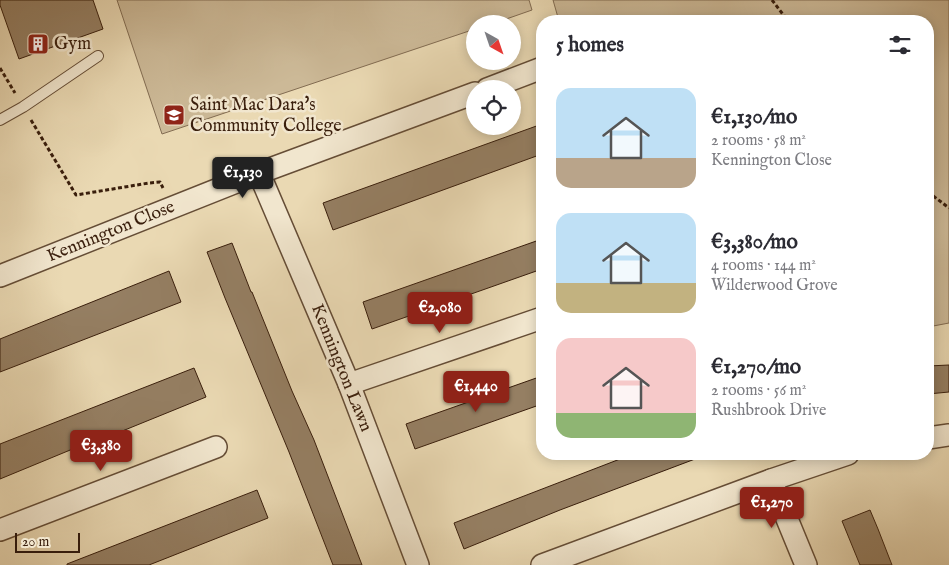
<!DOCTYPE html>
<meta charset="utf-8">
<style>
:root{--surface:#fff;--page:#f7f7f7;--text:#2b2b33;--muted:#7c7c81;--accent:#8f2418}
body{margin:0;font-family:"IM FELL English",serif;background:var(--page);color:var(--text);height:100vh;display:flex;flex-direction:column;font-size:19px;white-space:nowrap}
*{box-sizing:border-box;margin:0}
p{font-size:16px;color:var(--muted)}
.icon{flex:none;width:28px;height:28px;fill:none;stroke:currentColor;stroke-width:2;stroke-linecap:round;stroke-linejoin:round}
.map{position:relative;flex:1;overflow:hidden}
.side{position:absolute;left:536px;top:15px;width:398px;height:445px;display:flex;flex-direction:column;background:var(--surface);border-radius:20px;box-shadow:0 2px 12px #0003}
.side>*{flex:none}
.needle{width:32px;rotate:140deg}
.tools{position:absolute;left:466px;top:15px;display:grid;gap:10px}
.tools a{display:grid;place-items:center;width:55px;height:55px;border-radius:50%;background:var(--surface);box-shadow:0 2px 12px #0003;font-size:25px}
.scale{position:absolute;left:15px;bottom:12px;width:65px;box-sizing:border-box;padding-left:5px;border:2px solid #391e0c;border-top:0;font-size:14px;line-height:18px;white-space:nowrap;color:#391e0c;-webkit-text-stroke:4px #f1e6ce;paint-order:stroke}
.price{position:absolute;translate:-50% -42px;padding:0 11px;border-radius:5px;background:var(--accent);color:#fff;font-size:16px;line-height:32px;filter:drop-shadow(0 1px 2px #0008)}
.price::after{content:'';position:absolute;left:50%;top:30px;width:15px;height:11px;margin-left:-8px;background:inherit;clip-path:polygon(0 0,100% 0,50% 100%)}
.price.current{background:#222;color:#fff}
ul{padding:0;list-style:none}
li{display:flex;align-items:center;gap:15px;height:125px;padding:0 20px}
li span{display:grid;place-items:center;flex:none;width:140px;height:100px;border-radius:15px;color:#555}
li>.icon{margin-inline-start:auto}
span .icon{width:60px;height:60px;fill:#fffc;stroke-width:1}
li b{font-size:21px}
h2{display:flex;justify-content:space-between;align-items:center;height:60px;padding:0 20px;font-size:21px}
.map>svg:first-child{display:block}
</style>
<div class="map">
<svg width="949" height="565" viewBox="0 0 949 565">
<rect width="100%" height="100%" fill="#ead9b3"/>
<filter id="stains"><feTurbulence type="fractalNoise" baseFrequency=".004" numOctaves="4"/><feColorMatrix values="0 0 0 0 .2 0 0 0 0 .09 0 0 0 0 .02 0 0 0 .5 -.17"/></filter>
<radialGradient id="worn" r=".72"><stop offset=".6" stop-color="#630" stop-opacity="0"/><stop offset="1" stop-color="#630" stop-opacity=".3"/></radialGradient>
<g fill="#ccb997" stroke="#826c52">
<polygon points="117,0 529,0 532,10 492,24 475,24 475,29 162,134"/>
<polygon points="553,0 949,0 949,323 928,327 928,21 559,21"/>
</g>
<g fill="#957f63" stroke="#391e0c">
<polygon points="0,0 93,0 103,29 19,59 0,5"/>
<polygon points="542,124 542,154 333,230 323,203"/>
<polygon points="542,239 542,269 372,329 363,302"/>
<polygon points="232,243 251,292 252,292 292,391 314,440 362,565 333,565 289,452 225,298 207,252"/>
<polygon points="169,271 181,302 0,372 0,339"/>
<polygon points="949,365 949,392 928,394 928,366"/>
<polygon points="194,368 206,397 110,436 109,434 0,479 0,444"/>
<polygon points="542,376 542,404 415,449 406,424"/>
<polygon points="633,454 702,454 703,456 560,510 464,549 454,523"/>
<polygon points="257,490 268,518 149,565 67,565 67,564"/>
<polygon points="870,510 878,529 892,565 860,565 842,521"/>
</g>
<g fill="none" stroke-linecap="round" stroke-linejoin="round">
<g stroke="#654d36" stroke-width="12">
<polyline id="service" points="0,120 23,107 98,56"/>
</g>
<g stroke="#654d36" stroke-width="24">
<g id="minor">
<polyline points="487,89 542,68"/>
<polyline points="259,173 349,384 418,565"/>
<polyline points="0,276 259,173 475,93"/>
<polyline points="349,384 542,318"/>
<polyline points="928,438 949,435"/>
<polyline points="771,480 806,565"/>
<polyline points="0,530 216,447"/>
<polyline points="542,565 771,480 848,454"/>
</g>
</g>
<g stroke="#391e0c" stroke-width="3" stroke-dasharray="4 2.5" stroke-linecap="butt">
<polyline points="772,0 788,21"/>
<polyline points="0,68 15,93"/>
<polyline points="31,120 76,195 149,183 160,182 163,188"/>
<polyline points="928,192 949,208"/>
</g>
<use href="#service" stroke="#f1e6ce" stroke-width="10"/>
<use href="#minor" stroke="#f1e6ce" stroke-width="21"/>
</g>
<defs>
<g id="building-square" transform="scale(1.125)"><rect x="-9" y="-9" width="18" height="18" rx="4" fill="#8f2418" stroke="#f1e6ce"/><path d="M-4-6H4V6H1V3H-1V6H-4ZM-2.5-4.3h1.7v1.8h-1.7ZM.8-4.3h1.7v1.8H.8ZM-2.5-1h1.7V.8h-1.7ZM.8-1h1.7V.8H.8Z" fill="#fff"/></g>
<g id="school-square" transform="scale(1.125)"><rect x="-9" y="-9" width="18" height="18" rx="4" fill="#8f2418" stroke="#f1e6ce"/><path d="M0-5L7-2L0 1L-7-2ZM-4 1L0 2.5L4 1V4Q0 6-4 4Z" fill="#fff"/></g>
</defs>
<g fill-rule="evenodd">
<use href="#building-square" x="38" y="44"/>
<use href="#school-square" x="174" y="115"/>
</g>
<g text-anchor="middle" dominant-baseline="central" stroke-width="5" stroke-linejoin="round" paint-order="stroke">
<g font-size="18" fill="#391e0c" stroke="#f1e6ce" text-anchor="start">
<text x="54" y="44">Gym</text>
<text x="190" y="105">Saint Mac Dara's<tspan x="190" dy="21">Community College</tspan></text>
</g>
<g font-size="18" fill="#391e0c" stroke="#f1e6ce">
<text transform="translate(111 232) rotate(-22)">Kennington Close</text>
<text transform="translate(341 368) rotate(68)">Kennington Lawn</text>
</g>
</g>
<rect width="100%" height="100%" filter="url(#stains)"/>
<rect width="100%" height="100%" fill="url(#worn)"/>
</svg>
<div class="tools">
<a><svg class="needle" viewBox="-14 -14 28 28"><path d="M0-13l5 13h-10z" fill="#e53935"/><path d="M0 13l5-13h-10z" fill="#7c7c81"/></svg></a>
<a><svg class="icon" aria-label="locate" viewBox="0 0 24 24"><circle cx="12" cy="12" r="6"/><path d="M12 2v4M12 18v4M2 12h4M18 12h4"/></svg></a>
</div>
<div class="scale">20 m</div>
<b class="price current" style="left:243px;top:199px">€1,130</b>
<b class="price" style="left:440px;top:334px">€2,080</b>
<b class="price" style="left:476px;top:413px">€1,440</b>
<b class="price" style="left:101px;top:472px">€3,380</b>
<b class="price" style="left:772px;top:529px">€1,270</b>
<section class="side">
<h2>5 homes<svg class="icon" aria-label="filters" viewBox="0 0 24 24"><path d="M4 7h16M4 17h16"/><circle cx="9" cy="7" r="2"/><circle cx="15" cy="17" r="2"/></svg></h2>
<ul>
<li><span style="background:linear-gradient(#bfe0f5 70%,#b9a48a 0)"><svg class="icon" aria-label="home" viewBox="0 0 24 24"><path d="M3 11l9-7 9 7M6 9v11h12V9"/></svg></span><div><b>€1,130/mo</b><p>2 rooms · 58 m²</p><p>Kennington Close</p></div></li>
<li><span style="background:linear-gradient(#bfe0f5 70%,#c2b280 0)"><svg class="icon" aria-label="home" viewBox="0 0 24 24"><path d="M3 11l9-7 9 7M6 9v11h12V9"/></svg></span><div><b>€3,380/mo</b><p>4 rooms · 144 m²</p><p>Wilderwood Grove</p></div></li>
<li><span style="background:linear-gradient(#f6c9c9 75%,#8fb573 0)"><svg class="icon" aria-label="home" viewBox="0 0 24 24"><path d="M3 11l9-7 9 7M6 9v11h12V9"/></svg></span><div><b>€1,270/mo</b><p>2 rooms · 56 m²</p><p>Rushbrook Drive</p></div></li>
</ul>
</section>
</div>
